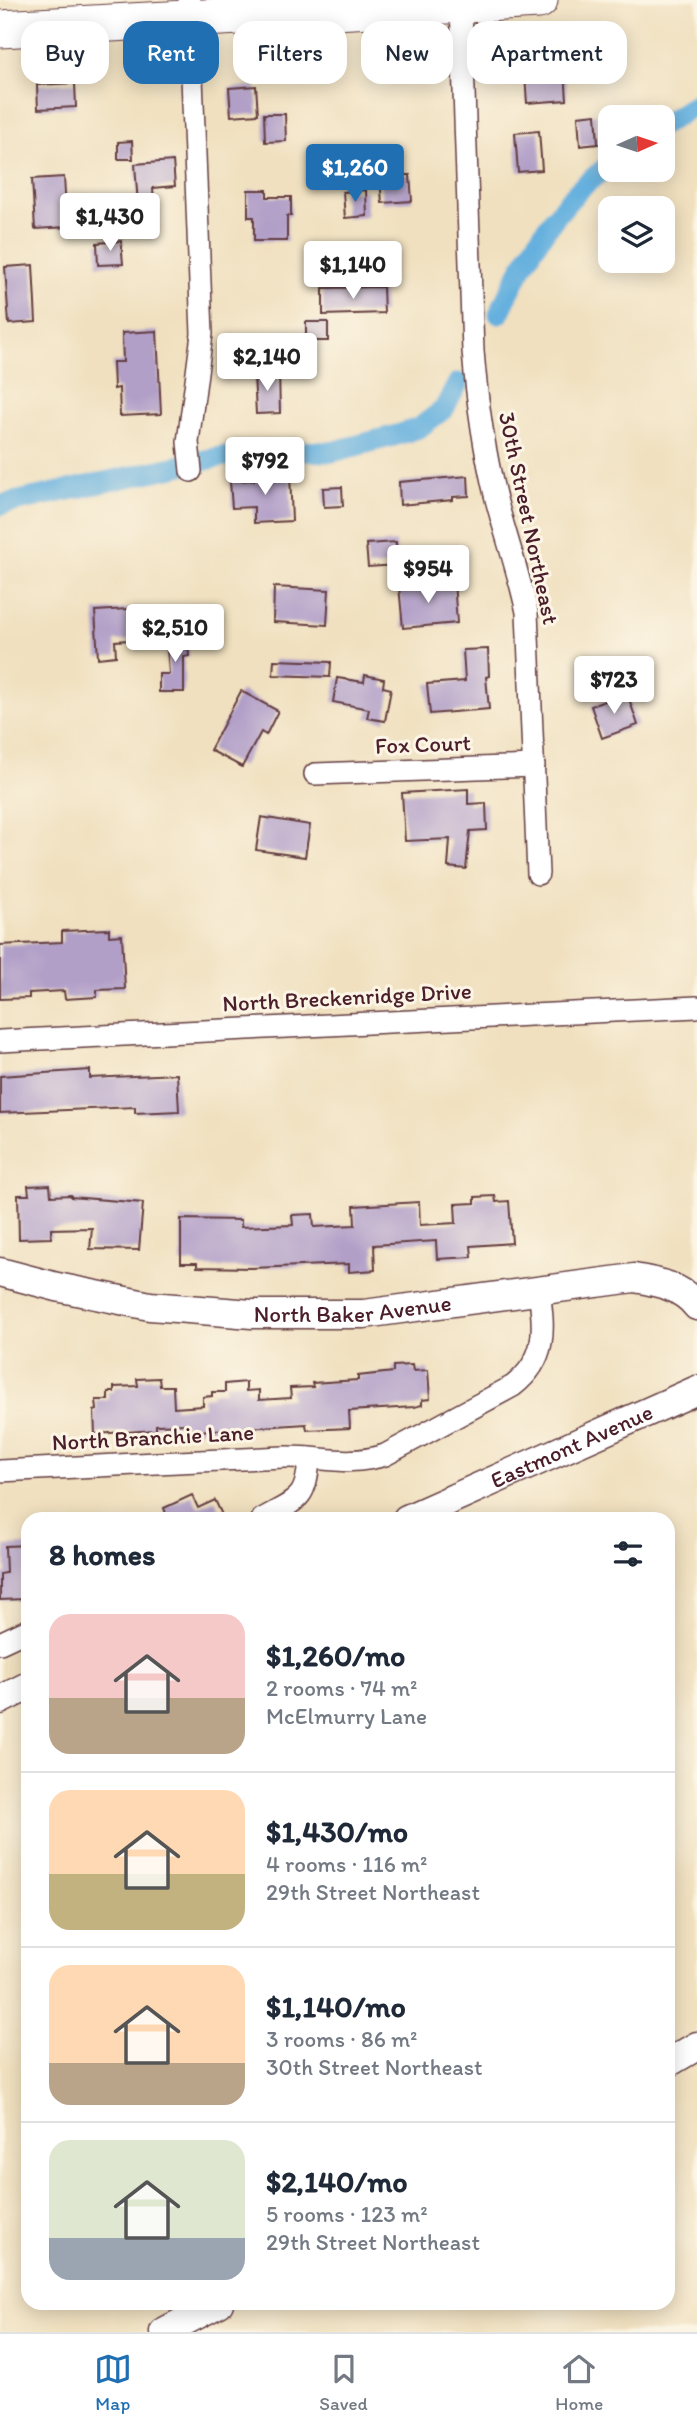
<!DOCTYPE html>
<meta charset="utf-8">
<style>
:root{--surface:#fff;--page:#f6f6f7;--text:#1f2937;--muted:#747a83;--line:#e0e1e3;--accent:#1f6fb2}
body{margin:0;font-family:Itim,sans-serif;background:var(--page);color:var(--text);height:100vh;display:flex;flex-direction:column;font-size:26px;white-space:nowrap}
*{box-sizing:border-box;margin:0}
p{font-size:23px;color:var(--muted)}
.icon{flex:none;width:38px;height:38px;fill:none;stroke:currentColor;stroke-width:2;stroke-linecap:round;stroke-linejoin:round}
.map{position:relative;flex:1;overflow:hidden}
.panel{position:absolute;left:21px;top:1512px;width:654px;height:798px;display:flex;flex-direction:column;background:var(--surface);border-radius:21px;box-shadow:0 4px 18px #0003}
.panel>*{flex:none}
.banner{position:absolute;left:21px;top:21px;width:656px;height:63px;display:flex;gap:14px}
.needle{width:46px;rotate:87deg}
.buttons{position:absolute;left:598px;top:105px;display:grid;gap:14px}
.buttons a{display:grid;place-items:center;width:77px;height:77px;border-radius:14px;background:var(--surface);box-shadow:0 4px 18px #0003;font-size:35px}
.price{position:absolute;translate:-50% -60px;padding:0 16px;border-radius:7px;background:#fff;color:#222;font-size:23px;line-height:46px;filter:drop-shadow(0 2px 4px #0008)}
.price::after{content:'';position:absolute;left:50%;top:42px;width:21px;height:16px;margin-left:-10px;background:inherit;clip-path:polygon(0 0,100% 0,50% 100%)}
.price.current{background:var(--accent);color:#fff}
ul{padding:0;list-style:none}
li{display:flex;align-items:center;gap:21px;height:175px;padding:0 28px}
li+li{border-top:2px solid var(--line)}
li span{display:grid;place-items:center;flex:none;width:196px;height:140px;border-radius:21px;color:#555}
li>.icon{margin-inline-start:auto}
span .icon{width:84px;height:84px;fill:#fffc;stroke-width:1}
li b{font-size:30px}
h2{display:flex;justify-content:space-between;align-items:center;height:84px;padding:0 28px;font-size:30px}
.tag{padding:0 24px;border-radius:21px;background:var(--surface);box-shadow:0 4px 18px #0003;font-size:24px;line-height:63px}
.tag.current{background:var(--accent);color:#fff}
.menu{display:flex;justify-content:space-around;align-items:center;height:98px;border-top:2px solid var(--line);background:var(--surface);font-size:19px;color:var(--muted)}
.menu a{display:grid;justify-items:center;gap:4px}
.menu .current{color:var(--accent)}
.map>svg:first-child{display:block}
</style>
<div class="map">
<svg width="697" height="2332" viewBox="0 0 697 2332">
<rect width="100%" height="100%" fill="#fcf5e5"/>
<filter id="ink" filterUnits="userSpaceOnUse"><feTurbulence type="fractalNoise" baseFrequency=".0143" numOctaves="2"/><feDisplacementMap in="SourceGraphic" scale="14" xChannelSelector="R" yChannelSelector="G"/><feConvolveMatrix kernelMatrix="1 2 1 2 8 2 1 2 1" color-interpolation-filters="sRGB"/></filter>
<filter id="wash" filterUnits="userSpaceOnUse"><feTurbulence type="fractalNoise" baseFrequency=".00686" numOctaves="4" result="noise"/><feDisplacementMap in="SourceGraphic" scale="28" xChannelSelector="R" yChannelSelector="G"/><feGaussianBlur stdDeviation="1.57" result="paint"/><feColorMatrix in="noise" values="0 0 0 0 0 0 0 0 0 0 0 0 0 0 0 0 0 1.4 0 .05"/><feComposite in="paint" operator="in"/></filter>
<g filter="url(#wash)">
<rect width="100%" height="100%" fill="#f0e0bf"/>
<g fill="none" stroke-linecap="round" stroke-linejoin="round">
<g stroke="#65b0de" stroke-width="21">
<polyline points="663,125 697,103"/>
<path d="M499,314C519,269 543,226 578,191C588,181 600,173 611,163"/>
<polyline points="0,505 210,459 243,453 292,451 332,452 397,435 419,428 444,409 458,383"/>
</g>
</g>
<g id="blocks">
<g fill="#b19fc8">
<polygon points="563,43 567,100 527,103 525,75 543,73 540,45"/>
<polygon points="75,83 76,107 38,109 37,85"/>
<polygon points="256,86 258,114 231,116 229,88"/>
<polygon points="264,114 285,114 286,141 265,142"/>
<polygon points="596,114 598,144 580,146 578,116"/>
<polygon points="539,131 542,170 518,172 515,133"/>
<polygon points="132,141 133,159 118,159 118,142"/>
<polygon points="173,161 175,186 153,188 154,204 138,205 135,164"/>
<polygon points="399,164 400,175 410,175 412,201 382,203 379,165"/>
<polygon points="64,177 67,227 35,229 32,179"/>
<polygon points="248,190 267,190 267,197 291,197 291,216 287,216 287,241 254,241 254,217 248,217"/>
<polygon points="366,190 367,216 345,218 343,192"/>
<polygon points="121,241 123,264 98,265 97,243"/>
<polygon points="33,265 36,322 9,324 5,267"/>
<polygon points="383,287 384,313 323,315 323,288"/>
<rect x="306" y="322" width="22" height="19"/>
<polygon points="157,331 161,414 120,416 119,388 114,389 113,362 123,362 122,333"/>
<polygon points="279,372 280,413 256,414 254,373"/>
<polygon points="290,474 292,521 254,523 254,507 232,508 230,481 254,480 254,476"/>
<polygon points="468,476 469,496 453,497 453,500 400,505 399,482"/>
<polygon points="342,487 343,506 324,507 323,488"/>
<polygon points="396,542 397,565 368,567 366,544"/>
<polygon points="454,582 457,623 403,628 399,586"/>
<polygon points="274,587 329,590 327,625 273,622"/>
<polygon points="128,609 130,640 115,641 116,656 98,658 95,611"/>
<polygon points="187,634 189,656 184,657 184,692 159,692 159,674 169,674 166,635"/>
<polygon points="488,649 489,676 486,677 489,709 430,714 427,684 465,681 463,650"/>
<polygon points="274,660 331,662 330,677 273,675"/>
<polygon points="365,675 384,679 383,687 391,689 385,721 367,718 369,709 333,702 337,678 364,682"/>
<polygon points="241,691 278,711 266,735 261,732 242,767 210,750"/>
<polygon points="627,693 638,725 602,738 591,706"/>
<polygon points="468,789 468,804 486,803 487,830 470,831 466,869 448,867 450,839 405,841 402,793"/>
<polygon points="261,817 310,825 305,857 256,850"/>
<polygon points="109,929 109,936 122,935 125,989 97,990 97,997 65,999 64,991 29,993 29,998 0,999 0,945 62,942 62,931"/>
<polygon points="90,1070 90,1078 177,1074 179,1111 135,1113 135,1107 0,1113 0,1076"/>
<polygon points="50,1185 51,1196 71,1195 71,1197 143,1203 139,1250 90,1249 92,1228 51,1229 51,1238 19,1239 18,1195 29,1195 28,1186"/>
<polygon points="495,1196 496,1202 509,1201 512,1243 471,1246 472,1257 437,1259 436,1241 374,1245 375,1270 349,1272 349,1264 252,1268 197,1267 197,1263 181,1263 181,1219 241,1220 241,1227 293,1225 292,1215 313,1214 314,1227 355,1225 354,1206 419,1202 420,1225 456,1223 455,1204 475,1203 475,1197"/>
<polygon points="412,1365 413,1371 428,1370 430,1399 422,1400 422,1405 414,1407 349,1411 350,1428 307,1430 306,1424 198,1431 198,1429 187,1430 187,1424 156,1425 156,1430 95,1434 94,1411 97,1410 96,1400 108,1400 108,1392 114,1392 114,1387 138,1386 137,1379 159,1378 160,1386 173,1386 174,1408 203,1406 203,1397 212,1396 212,1392 225,1392 225,1384 246,1382 246,1391 259,1390 259,1400 291,1398 290,1388 313,1387 312,1383 358,1380 358,1376 393,1372 393,1366"/>
<polygon points="192,1495 198,1508 215,1500 224,1519 168,1519 164,1508"/>
<polygon points="28,1545 28,1589 24,1589 25,1599 0,1600 0,1574 6,1573 5,1546"/>
</g>
</g>
</g>
<g filter="url(#ink)">
<use href="#blocks" fill-opacity="0" stroke="#633c41" stroke-width="2"/>
<g fill="none" stroke-linecap="round" stroke-linejoin="round">
<g stroke="#633c41" stroke-width="24">
<g id="street">
<polyline points="189,0 202,334 188,442 191,471"/>
<path d="M461,4L473,351C477,401 484,450 496,499C506,537 519,574 527,612L538,874"/>
<polyline points="315,774 534,766"/>
<polyline points="0,1041 697,1007"/>
<path d="M0,1471C95,1466 189,1461 284,1457C322,1456 346,1467 385,1455L513,1386C548,1359 544,1329 539,1290"/>
<path d="M262,1519C296,1500 307,1501 309,1458"/>
<polyline points="0,1643 28,1630"/>
</g>
</g>
<g stroke="#633c41" stroke-width="31">
<g id="secondary">
<path id="s1" d="M0,1272L57,1287L150,1306L252,1314H364L634,1278C658,1282 681,1286 697,1306"/>
<path id="s2" d="M407,1519L697,1390"/>
<polyline points="0,1700 28,1686"/>
<polyline points="668,2063 697,2046"/>
<polyline points="164,2332 219,2303"/>
</g>
</g>
<g stroke="#633c41" stroke-width="39">
<polyline id="highway" points="0,29 539,0"/>
</g>
<use href="#street" stroke="#fff" stroke-width="21"/>
<use href="#secondary" stroke="#fff" stroke-width="28"/>
<use href="#highway" stroke="#fff" stroke-width="37"/>
</g>
</g>
<g text-anchor="middle" dominant-baseline="central" stroke-width="6" stroke-linejoin="round" paint-order="stroke">
<g font-size="23" fill="#4a1f2b" stroke="#fcf5e5">
<text transform="translate(529 518) rotate(78)">30th Street Northeast</text>
<text transform="translate(423 744) rotate(-2)">Fox Court</text>
<text transform="translate(347 997) rotate(-3)">North Breckenridge Drive</text>
<text stroke="none"><textPath href="#s1" startOffset="357">North Baker Avenue</textPath></text>
<text transform="translate(153 1437) rotate(-3)">North Branchie Lane</text>
<text stroke="none"><textPath href="#s2" startOffset="180">Eastmont Avenue</textPath></text>
</g>
</g>
</svg>
<div class="buttons">
<a><svg class="needle" viewBox="-14 -14 28 28"><path d="M0-13l5 13h-10z" fill="#e53935"/><path d="M0 13l5-13h-10z" fill="#747a83"/></svg></a>
<a><svg class="icon" aria-label="layers" viewBox="0 0 24 24"><path d="M12 4l9 5-9 5-9-5zM3 14l9 5 9-5"/></svg></a>
</div>
<b class="price current" style="left:355px;top:204px">$1,260</b>
<b class="price" style="left:110px;top:253px">$1,430</b>
<b class="price" style="left:353px;top:301px">$1,140</b>
<b class="price" style="left:267px;top:393px">$2,140</b>
<b class="price" style="left:265px;top:497px">$792</b>
<b class="price" style="left:428px;top:605px">$954</b>
<b class="price" style="left:175px;top:664px">$2,510</b>
<b class="price" style="left:614px;top:716px">$723</b>
<div class="banner">
<a class="tag">Buy</a>
<a class="tag current">Rent</a>
<a class="tag">Filters</a>
<a class="tag">New</a>
<a class="tag">Apartment</a>
</div>
<section class="panel">
<h2>8 homes<svg class="icon" aria-label="filters" viewBox="0 0 24 24"><path d="M4 7h16M4 17h16"/><circle cx="9" cy="7" r="2"/><circle cx="15" cy="17" r="2"/></svg></h2>
<ul>
<li><span style="background:linear-gradient(#f6c9c9 60%,#b9a48a 0)"><svg class="icon" aria-label="home" viewBox="0 0 24 24"><path d="M3 11l9-7 9 7M6 9v11h12V9"/></svg></span><div><b>$1,260/mo</b><p>2 rooms · 74 m²</p><p>McElmurry Lane</p></div></li>
<li><span style="background:linear-gradient(#ffd9b3 60%,#c2b280 0)"><svg class="icon" aria-label="home" viewBox="0 0 24 24"><path d="M3 11l9-7 9 7M6 9v11h12V9"/></svg></span><div><b>$1,430/mo</b><p>4 rooms · 116 m²</p><p>29th Street Northeast</p></div></li>
<li><span style="background:linear-gradient(#ffd9b3 70%,#b9a48a 0)"><svg class="icon" aria-label="home" viewBox="0 0 24 24"><path d="M3 11l9-7 9 7M6 9v11h12V9"/></svg></span><div><b>$1,140/mo</b><p>3 rooms · 86 m²</p><p>30th Street Northeast</p></div></li>
<li><span style="background:linear-gradient(#dfe7d0 70%,#9aa5b1 0)"><svg class="icon" aria-label="home" viewBox="0 0 24 24"><path d="M3 11l9-7 9 7M6 9v11h12V9"/></svg></span><div><b>$2,140/mo</b><p>5 rooms · 123 m²</p><p>29th Street Northeast</p></div></li>
</ul>
</section>
</div>
<nav class="menu">
<a class="current"><svg class="icon" aria-label="map" viewBox="0 0 24 24"><path d="M3 6l6-2 6 2 6-2v14l-6 2-6-2-6 2zM9 4v14M15 6v14"/></svg>Map</a>
<a><svg class="icon" aria-label="saved" viewBox="0 0 24 24"><path d="M7 4h10v16l-5-4-5 4z"/></svg>Saved</a>
<a><svg class="icon" aria-label="home" viewBox="0 0 24 24"><path d="M3 11l9-7 9 7M6 9v11h12V9"/></svg>Home</a>
</nav>
